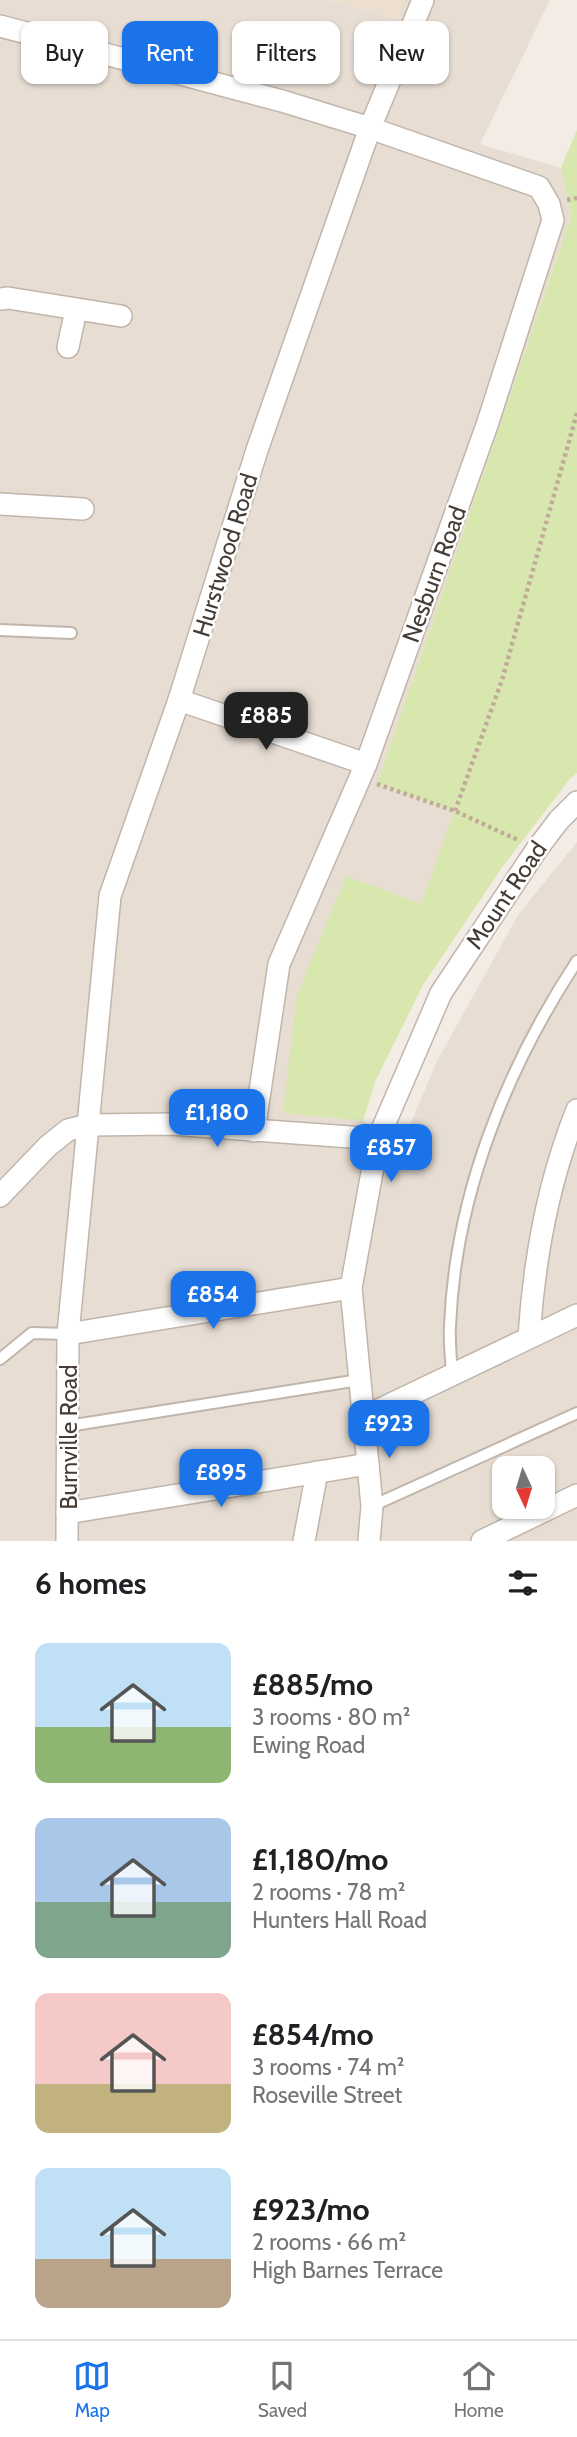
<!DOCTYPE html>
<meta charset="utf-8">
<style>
:root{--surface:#fff;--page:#f6f6f6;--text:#202124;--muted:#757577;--line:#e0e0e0;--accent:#1a73e8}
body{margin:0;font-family:Cabin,sans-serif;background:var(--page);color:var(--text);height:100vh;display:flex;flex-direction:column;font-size:26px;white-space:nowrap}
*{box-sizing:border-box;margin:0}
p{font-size:23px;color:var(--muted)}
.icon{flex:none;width:38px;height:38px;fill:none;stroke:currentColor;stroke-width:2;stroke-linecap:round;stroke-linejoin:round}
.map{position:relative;height:1541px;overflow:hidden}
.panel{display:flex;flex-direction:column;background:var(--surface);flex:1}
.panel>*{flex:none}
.guide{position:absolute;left:21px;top:21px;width:536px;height:63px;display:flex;gap:14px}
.needle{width:46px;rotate:176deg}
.tools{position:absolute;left:492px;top:1456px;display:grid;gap:14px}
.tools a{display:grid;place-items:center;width:63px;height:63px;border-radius:14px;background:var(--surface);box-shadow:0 2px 5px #0004;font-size:35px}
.price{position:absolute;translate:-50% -60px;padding:0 16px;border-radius:14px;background:var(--accent);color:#fff;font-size:23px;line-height:46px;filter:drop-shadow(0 2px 4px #0008)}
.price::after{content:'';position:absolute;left:50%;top:42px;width:21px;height:16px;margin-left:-10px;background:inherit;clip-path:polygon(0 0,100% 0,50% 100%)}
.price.selected{background:#222;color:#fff}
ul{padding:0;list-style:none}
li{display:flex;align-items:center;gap:21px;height:175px;padding:0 35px}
li span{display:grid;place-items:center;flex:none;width:196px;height:140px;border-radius:14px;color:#555}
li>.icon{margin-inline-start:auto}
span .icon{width:84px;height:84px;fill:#fffc;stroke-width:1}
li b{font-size:30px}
h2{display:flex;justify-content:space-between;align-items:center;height:84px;padding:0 35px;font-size:30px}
.chip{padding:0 24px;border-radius:14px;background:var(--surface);box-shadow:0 2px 5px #0004;font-size:24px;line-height:63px}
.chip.selected{background:var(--accent);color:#fff}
.dock{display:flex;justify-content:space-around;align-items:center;height:98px;border-top:2px solid var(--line);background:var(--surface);font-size:19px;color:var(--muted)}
.dock a{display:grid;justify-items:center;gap:4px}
.dock .selected{color:var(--accent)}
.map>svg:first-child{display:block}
</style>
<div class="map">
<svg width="577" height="1541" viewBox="0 0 577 1541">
<rect width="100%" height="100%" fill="#f3ece5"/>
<path fill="#e7ddd3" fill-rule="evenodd" d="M0,0H325L398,19L405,0H550L480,144L561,168L571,217L377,784L455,811L421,904L347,877L283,1113L363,1121L398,1153L437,1061L518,915L577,842V1541H0ZM504,1468H542V1507H504Z"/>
<polygon fill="#ecdfcf" points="325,0 405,0 398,19"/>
<polygon fill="#d8e7ae" points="577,130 577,773 569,780 503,866 423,985 375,1082 363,1121 283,1113 297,995 346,876 421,904 454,812 377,784 571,217 561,168"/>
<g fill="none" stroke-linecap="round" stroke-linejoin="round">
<g stroke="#c1b5ab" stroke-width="14">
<g id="service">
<polyline points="0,630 71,633"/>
<polyline points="0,1359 32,1333 68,1334"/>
<path d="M452,1374C451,1358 449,1342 450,1326C455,1196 506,1069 577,961"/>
<polyline points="68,1426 359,1380"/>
<polyline points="372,1506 577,1413"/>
</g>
</g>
<g stroke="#c1b5ab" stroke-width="24">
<g id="minor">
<polyline points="0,26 282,101 370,128 539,187 549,204 553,220 487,425 366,764 279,964 254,1131"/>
<polyline points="0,299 8,298 121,316"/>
<polyline points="68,347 76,310"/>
<polyline points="0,504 83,509"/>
<polyline points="179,700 366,764"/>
<polyline points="0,1196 48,1146 68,1130 88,1125 171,1124 378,1139"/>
<polyline points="68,1334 351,1288"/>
<path d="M529,1337C534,1260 548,1182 577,1110"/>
<polyline points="364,1417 577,1315"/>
<polyline points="67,1513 368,1464"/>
<polyline points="67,1541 68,1334 110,896 179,700 257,450 370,128 423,0"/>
<polyline points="304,1541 317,1472"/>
<polyline points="369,1541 372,1506 351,1288 378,1139 441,993 537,849 559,820 577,802"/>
<polyline points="482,1541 577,1495"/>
</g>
</g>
<g stroke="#c0ab99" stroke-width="4.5" stroke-dasharray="3.5 3.5" stroke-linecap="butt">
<polyline points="567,200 577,198"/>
<polyline points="377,784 455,811 518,840"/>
<polyline points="455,811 502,680 577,413"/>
</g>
<use href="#service" stroke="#fff" stroke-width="10"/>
<use href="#minor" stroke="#fff" stroke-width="21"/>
</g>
<g text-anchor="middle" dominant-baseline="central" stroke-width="5" stroke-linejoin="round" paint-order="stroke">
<g font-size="24" fill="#453c35" stroke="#fff">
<text transform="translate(225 555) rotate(-73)">Hurstwood Road</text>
<text transform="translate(434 574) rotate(-70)">Nesburn Road</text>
<text transform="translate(506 895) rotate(-56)">Mount Road</text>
<text transform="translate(68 1437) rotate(-90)">Burnville Road</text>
</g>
</g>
</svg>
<div class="tools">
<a><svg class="needle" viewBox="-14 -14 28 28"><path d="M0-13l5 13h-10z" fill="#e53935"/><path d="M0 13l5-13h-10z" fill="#757577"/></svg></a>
</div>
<b class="price selected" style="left:266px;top:752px">£885</b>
<b class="price" style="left:217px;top:1149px">£1,180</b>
<b class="price" style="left:391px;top:1184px">£857</b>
<b class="price" style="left:213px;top:1331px">£854</b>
<b class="price" style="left:389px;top:1460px">£923</b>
<b class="price" style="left:221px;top:1509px">£895</b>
<div class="guide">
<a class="chip">Buy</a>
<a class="chip selected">Rent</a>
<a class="chip">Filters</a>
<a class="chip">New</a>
</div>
</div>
<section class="panel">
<h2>6 homes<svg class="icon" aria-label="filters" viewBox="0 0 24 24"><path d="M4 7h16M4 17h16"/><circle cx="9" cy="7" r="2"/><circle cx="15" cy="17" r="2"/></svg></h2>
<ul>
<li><span style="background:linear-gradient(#bfe0f5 60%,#8fb573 0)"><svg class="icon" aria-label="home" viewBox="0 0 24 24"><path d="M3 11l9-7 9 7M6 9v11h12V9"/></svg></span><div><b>£885/mo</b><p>3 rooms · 80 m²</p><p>Ewing Road</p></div></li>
<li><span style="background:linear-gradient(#a9c7e8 60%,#7fa58c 0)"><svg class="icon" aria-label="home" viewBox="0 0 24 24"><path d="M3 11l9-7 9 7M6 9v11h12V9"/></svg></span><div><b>£1,180/mo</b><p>2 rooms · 78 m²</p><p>Hunters Hall Road</p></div></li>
<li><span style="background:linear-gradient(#f6c9c9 65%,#c2b280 0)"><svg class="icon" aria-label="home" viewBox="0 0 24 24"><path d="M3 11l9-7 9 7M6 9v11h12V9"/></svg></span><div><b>£854/mo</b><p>3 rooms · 74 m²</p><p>Roseville Street</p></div></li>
<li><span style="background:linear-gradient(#bfe0f5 65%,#b9a48a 0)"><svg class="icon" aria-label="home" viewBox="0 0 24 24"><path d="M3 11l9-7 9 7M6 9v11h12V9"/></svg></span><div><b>£923/mo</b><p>2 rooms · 66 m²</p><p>High Barnes Terrace</p></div></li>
</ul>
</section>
<nav class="dock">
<a class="selected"><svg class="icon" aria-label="map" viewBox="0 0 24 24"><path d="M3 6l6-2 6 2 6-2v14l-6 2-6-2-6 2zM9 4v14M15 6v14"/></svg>Map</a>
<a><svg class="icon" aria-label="saved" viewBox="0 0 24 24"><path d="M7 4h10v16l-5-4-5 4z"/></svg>Saved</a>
<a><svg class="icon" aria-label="home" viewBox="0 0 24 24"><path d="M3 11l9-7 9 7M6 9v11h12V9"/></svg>Home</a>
</nav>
